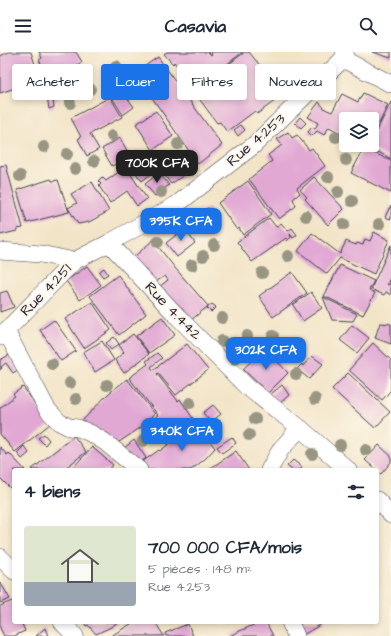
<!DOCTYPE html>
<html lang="fr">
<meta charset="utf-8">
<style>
:root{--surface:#fff;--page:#f2f2f3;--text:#1f2937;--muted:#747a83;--accent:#1a73e8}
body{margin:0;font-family:"Architects Daughter",sans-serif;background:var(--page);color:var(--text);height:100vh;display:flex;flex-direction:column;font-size:15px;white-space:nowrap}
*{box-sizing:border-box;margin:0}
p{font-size:13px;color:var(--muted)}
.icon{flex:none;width:22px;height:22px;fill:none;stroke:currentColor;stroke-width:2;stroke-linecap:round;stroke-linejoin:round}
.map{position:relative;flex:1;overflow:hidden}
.drawer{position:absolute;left:12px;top:416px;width:367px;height:156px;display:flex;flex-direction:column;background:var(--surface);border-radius:4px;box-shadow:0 2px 6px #0003}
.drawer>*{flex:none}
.hud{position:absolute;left:12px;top:12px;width:367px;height:36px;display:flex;gap:8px}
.tools{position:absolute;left:339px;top:60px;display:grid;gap:8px}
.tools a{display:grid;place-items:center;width:40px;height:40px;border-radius:4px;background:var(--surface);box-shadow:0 2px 6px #0003;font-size:20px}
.price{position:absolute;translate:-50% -34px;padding:0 9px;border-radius:8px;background:var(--accent);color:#fff;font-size:13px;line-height:26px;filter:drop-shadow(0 1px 2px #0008)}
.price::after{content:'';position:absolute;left:50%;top:24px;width:12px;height:9px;margin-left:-6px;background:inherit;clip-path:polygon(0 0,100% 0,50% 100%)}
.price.current{background:#222;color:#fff}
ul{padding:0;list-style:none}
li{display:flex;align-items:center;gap:12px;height:100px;padding:0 12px}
li span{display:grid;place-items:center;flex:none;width:112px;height:80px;border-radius:4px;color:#555}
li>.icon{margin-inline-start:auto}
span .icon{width:48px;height:48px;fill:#fffc;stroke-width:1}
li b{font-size:17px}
h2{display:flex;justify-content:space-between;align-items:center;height:48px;padding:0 12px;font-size:17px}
.chip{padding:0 14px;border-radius:4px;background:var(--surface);box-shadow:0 2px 6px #0003;font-size:14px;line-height:36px}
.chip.current{background:var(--accent);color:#fff}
header{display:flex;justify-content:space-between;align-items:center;height:52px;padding:0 12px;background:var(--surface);font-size:18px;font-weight:700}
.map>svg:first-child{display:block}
</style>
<header><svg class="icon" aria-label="menu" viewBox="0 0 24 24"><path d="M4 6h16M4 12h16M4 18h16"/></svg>Casavia<svg class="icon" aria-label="search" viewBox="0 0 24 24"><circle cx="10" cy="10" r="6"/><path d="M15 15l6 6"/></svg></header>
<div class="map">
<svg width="391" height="584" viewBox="0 0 391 584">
<rect width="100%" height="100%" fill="#fcf5e5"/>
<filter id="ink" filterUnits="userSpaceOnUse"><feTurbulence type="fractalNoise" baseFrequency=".025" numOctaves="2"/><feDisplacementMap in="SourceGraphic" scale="8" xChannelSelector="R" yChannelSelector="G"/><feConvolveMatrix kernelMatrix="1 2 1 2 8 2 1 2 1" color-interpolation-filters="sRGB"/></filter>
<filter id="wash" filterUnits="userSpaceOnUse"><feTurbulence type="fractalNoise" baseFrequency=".012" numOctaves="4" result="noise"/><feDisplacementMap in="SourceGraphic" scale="16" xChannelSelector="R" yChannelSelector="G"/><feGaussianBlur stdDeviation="0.9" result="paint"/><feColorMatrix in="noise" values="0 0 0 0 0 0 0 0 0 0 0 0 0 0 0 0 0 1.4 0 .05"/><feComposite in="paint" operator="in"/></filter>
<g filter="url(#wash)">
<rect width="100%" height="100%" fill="#f2e4c7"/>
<g id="blocks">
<g fill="#e1a8d4">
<polygon points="9,0 31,0 40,28 0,41 0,4"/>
<polygon points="39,0 76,0 82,10 64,21 71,35 59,43 39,8 42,6"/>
<polygon points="167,0 208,0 211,3 212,2 210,0 243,0 222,16 236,34 238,32 225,15 245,0 249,0 271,27 265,32 276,48 257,62 255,59 227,80 220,70 217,71 192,37 194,35 174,10 173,12 164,2"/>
<polygon points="372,0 391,0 391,6"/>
<polygon points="158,5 222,93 198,112 135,21"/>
<polygon points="126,31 132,40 126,44 134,55 123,63 108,39 119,32 121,35"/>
<polygon points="53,36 59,47 53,49 54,55 49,57 46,38"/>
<polygon points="363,41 388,53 372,86 372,67 346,67 346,84 329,75 324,83 317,79 312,84 308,80 312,75 315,77 318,71 308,65 319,50 325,57 332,60 342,42 358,50"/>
<polygon points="110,45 122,65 90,82 99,97 87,104 78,87 81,85 71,66"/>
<polygon points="391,50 391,107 369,95 370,93 372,93 372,88"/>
<polygon points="156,59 173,84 153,98 136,72"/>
<polygon points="300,65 306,71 301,76 295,71"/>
<polygon points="241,73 245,78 238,84 234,78"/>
<polygon points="288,80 292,86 297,83 309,98 312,96 325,114 297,136 300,141 293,147 296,154 279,167 249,127 272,109 268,103 282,93 277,87"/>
<polygon points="120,86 130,104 112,114 102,97"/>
<polygon points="364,96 391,109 391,141 351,121"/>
<polygon points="138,99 155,119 142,129 126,109"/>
<polygon points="170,106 173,112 179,108 187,121 171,132 158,115"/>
<polygon points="6,113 23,176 17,177 17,179 0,183 0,114"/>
<polygon points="126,115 147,147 137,154 127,139 110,151 99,134 101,132 98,129 102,125 106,129"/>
<polygon points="159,121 169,133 155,144 145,132"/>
<polygon points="314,125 344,157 328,173 305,147 307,145 300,138"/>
<polygon points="51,127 52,129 58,128 69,160 27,171 17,138"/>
<polygon points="248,129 271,162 243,183 239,176 237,178 218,151"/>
<polygon points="92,130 109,159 89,170 78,172 68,156 77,151 71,142"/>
<polygon points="391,153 391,167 385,165"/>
<polygon points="208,156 216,166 215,169 210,173 205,168 198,173 194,167"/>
<polygon points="190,166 196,176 190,179 185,169"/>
<polygon points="269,166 276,175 281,171 288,179 292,176 297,183 293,186 290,182 291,185 287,189 286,186 252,210 237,190"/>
<polygon points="181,172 195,191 177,205 166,191 180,180 176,175"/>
<polygon points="374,180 389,188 374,222 340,206 327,222 298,199 312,181 340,202 346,189 356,193 357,191 363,193 365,187 370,189"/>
<polygon points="153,188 175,216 208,254 190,269 159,235 168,228 165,224 154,231 134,205"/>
<polygon points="391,193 391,224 387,232 389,233 391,228 391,243 386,240 384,243 371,237"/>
<polygon points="340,213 374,229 369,238 375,241 363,263 324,244"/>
<polygon points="87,214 101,233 80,248 66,229"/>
<polygon points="104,216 108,222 103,225 99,220"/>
<polygon points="292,220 307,241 273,265 259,244"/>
<polygon points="118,223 146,262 119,283 90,244"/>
<polygon points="7,239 14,255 0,260 0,241"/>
<polygon points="311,240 322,256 303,269 293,253"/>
<polygon points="323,245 357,262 353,269 332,268"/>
<polygon points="92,250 111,278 84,296 65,267"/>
<polygon points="212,252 216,255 211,260 207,256"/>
<polygon points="162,265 175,283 149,301 136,284"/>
<polygon points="54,268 76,299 61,309 40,278"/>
<polygon points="380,271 391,272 391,292 375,286"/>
<polygon points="352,273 369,286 357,301 340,288"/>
<polygon points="133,282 149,302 124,321 115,308 124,300 119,293"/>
<polygon points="114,285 119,292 111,298 106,291"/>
<polygon points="102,289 114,308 95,320 83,300"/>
<polygon points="373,291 391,308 391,338 382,348 349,318"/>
<polygon points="187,292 208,318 176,343 158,321 157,322 178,349 180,347 194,368 163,391 148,370 158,363 129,326 148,312 146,309 157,301 162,306 151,315 153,318"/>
<polygon points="265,296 288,321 268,341 243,317"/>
<polygon points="9,303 19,317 13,321 6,311 1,315 2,316 0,318 0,308"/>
<polygon points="312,304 323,312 309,327 297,317 302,312 303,314"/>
<polygon points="348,321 390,360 375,376 332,337"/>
<polygon points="127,327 155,362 142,372 143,374 116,392 80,371 108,342"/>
<polygon points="282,333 289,343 279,352 270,343"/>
<polygon points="23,335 50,372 15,400 0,382 0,356 15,344 13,342"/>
<polygon points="213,353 221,362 211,370 203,361"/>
<polygon points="196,371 215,396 206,406 191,418 148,418 142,410 159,398 160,399"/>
<polygon points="44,382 49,388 45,393 38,386"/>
<polygon points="74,384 86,400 63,418 31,418"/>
<polygon points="232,385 236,391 222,401 217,395"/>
<polygon points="134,388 146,406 137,413 123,397"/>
<polygon points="379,393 391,404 391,410 381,422 365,408"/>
<polygon points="24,394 29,401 22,407 17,401"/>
<polygon points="0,395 7,403 9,401 25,418 14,418 14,432 10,436 0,426"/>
<polygon points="92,395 113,413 109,418 71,418"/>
<polygon points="236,399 249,418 208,418"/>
<polygon points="293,408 302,415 300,418 292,418 287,414"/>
<polygon points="0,530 10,547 0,551"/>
<polygon points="12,549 14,553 14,570 21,570 25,579 14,584 4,584 0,576 0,554"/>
<polygon points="84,570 118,570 111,575 96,582 88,573 86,574"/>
<polygon points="134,570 155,570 164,584 111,584"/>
<polygon points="260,570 266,570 273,584 229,584"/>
<polygon points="303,570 325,570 303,583 298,574"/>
<polygon points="188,572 193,584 166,584 165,581"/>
<polygon points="45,576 48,584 36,584"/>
</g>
</g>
</g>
<g filter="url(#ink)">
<use href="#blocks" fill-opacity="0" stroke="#413f50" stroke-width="1"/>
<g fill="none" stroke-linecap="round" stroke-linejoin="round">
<g stroke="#413f50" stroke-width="18">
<g id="street">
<polyline points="343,7 391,32"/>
<polyline points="109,191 178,265 246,334 300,376 348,418"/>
<polyline points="0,199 41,202 74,209 109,191 176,153 254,93 343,7 345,0"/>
<polyline points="6,279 47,357 59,370 69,375 78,376 90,381 105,390 139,418"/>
<polyline points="0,285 74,209"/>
<polyline points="269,418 281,397 300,376"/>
<polyline points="377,448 391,463"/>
<polyline points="0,505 14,519"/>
<polyline points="62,570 75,584"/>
<polyline points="290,570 296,584"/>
</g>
</g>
<use href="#street" stroke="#fff" stroke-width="17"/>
</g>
<g fill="#989683">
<circle cx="116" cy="14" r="6"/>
<circle cx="90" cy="37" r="6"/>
<circle cx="70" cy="51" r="6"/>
<circle cx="112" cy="84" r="6"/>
<circle cx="336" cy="85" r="6"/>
<circle cx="178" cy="92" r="6"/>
<circle cx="44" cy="95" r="6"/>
<circle cx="67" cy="102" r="6"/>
<circle cx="346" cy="108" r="6"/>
<circle cx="94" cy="109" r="6"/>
<circle cx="75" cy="117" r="6"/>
<circle cx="20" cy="124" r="6"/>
<circle cx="328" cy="125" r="6"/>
<circle cx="161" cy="140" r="6"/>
<circle cx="338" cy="140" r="6"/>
<circle cx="352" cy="149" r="6"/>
<circle cx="306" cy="164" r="6"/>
<circle cx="344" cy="172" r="6"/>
<circle cx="379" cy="172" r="6"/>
<circle cx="158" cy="190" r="6"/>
<circle cx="214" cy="193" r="6"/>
<circle cx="203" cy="204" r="6"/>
<circle cx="288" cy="204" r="6"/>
<circle cx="192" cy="213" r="6"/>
<circle cx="262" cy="221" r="6"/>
<circle cx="222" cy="266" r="6"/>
<circle cx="247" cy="284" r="6"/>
<circle cx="273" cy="284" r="6"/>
<circle cx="222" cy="289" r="6"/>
<circle cx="235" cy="307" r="6"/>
<circle cx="52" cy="312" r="6"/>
<circle cx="296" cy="322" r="6"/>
<circle cx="70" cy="331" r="6"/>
<circle cx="107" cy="333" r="6"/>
<circle cx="76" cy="347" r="6"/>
<circle cx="315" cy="347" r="6"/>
<circle cx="190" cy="351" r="6"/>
<circle cx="255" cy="367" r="6"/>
<circle cx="249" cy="383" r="6"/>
<circle cx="143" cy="389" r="6"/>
<circle cx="340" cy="393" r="6"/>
<circle cx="366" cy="398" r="6"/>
<circle cx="312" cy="402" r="6"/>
</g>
</g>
<g text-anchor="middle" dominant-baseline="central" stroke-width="4" stroke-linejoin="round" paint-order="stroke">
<g font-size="15" fill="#22223b" stroke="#fcf5e5">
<text transform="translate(256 88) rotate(-41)">Rue 4.253</text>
<text transform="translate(46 238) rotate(-46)">Rue 4.251</text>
<text transform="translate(173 259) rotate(46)">Rue 4.442</text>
</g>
</g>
</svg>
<div class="tools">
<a><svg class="icon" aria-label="layers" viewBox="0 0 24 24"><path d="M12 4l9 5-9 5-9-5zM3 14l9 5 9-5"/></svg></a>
</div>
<b class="price current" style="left:157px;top:132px">700K CFA</b>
<b class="price" style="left:181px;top:190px">395K CFA</b>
<b class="price" style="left:266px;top:319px">302K CFA</b>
<b class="price" style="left:182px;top:400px">340K CFA</b>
<div class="hud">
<a class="chip">Acheter</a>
<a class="chip current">Louer</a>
<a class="chip">Filtres</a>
<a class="chip">Nouveau</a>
</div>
<section class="drawer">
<h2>4 biens<svg class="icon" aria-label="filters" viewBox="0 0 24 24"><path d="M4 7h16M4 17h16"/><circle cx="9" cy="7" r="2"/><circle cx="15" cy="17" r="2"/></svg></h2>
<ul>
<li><span style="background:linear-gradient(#dfe7d0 70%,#9aa5b1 0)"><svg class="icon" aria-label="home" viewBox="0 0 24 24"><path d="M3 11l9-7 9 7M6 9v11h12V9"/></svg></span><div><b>700 000 CFA/mois</b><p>5 pièces · 148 m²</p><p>Rue 4.253</p></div></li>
</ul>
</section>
</div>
